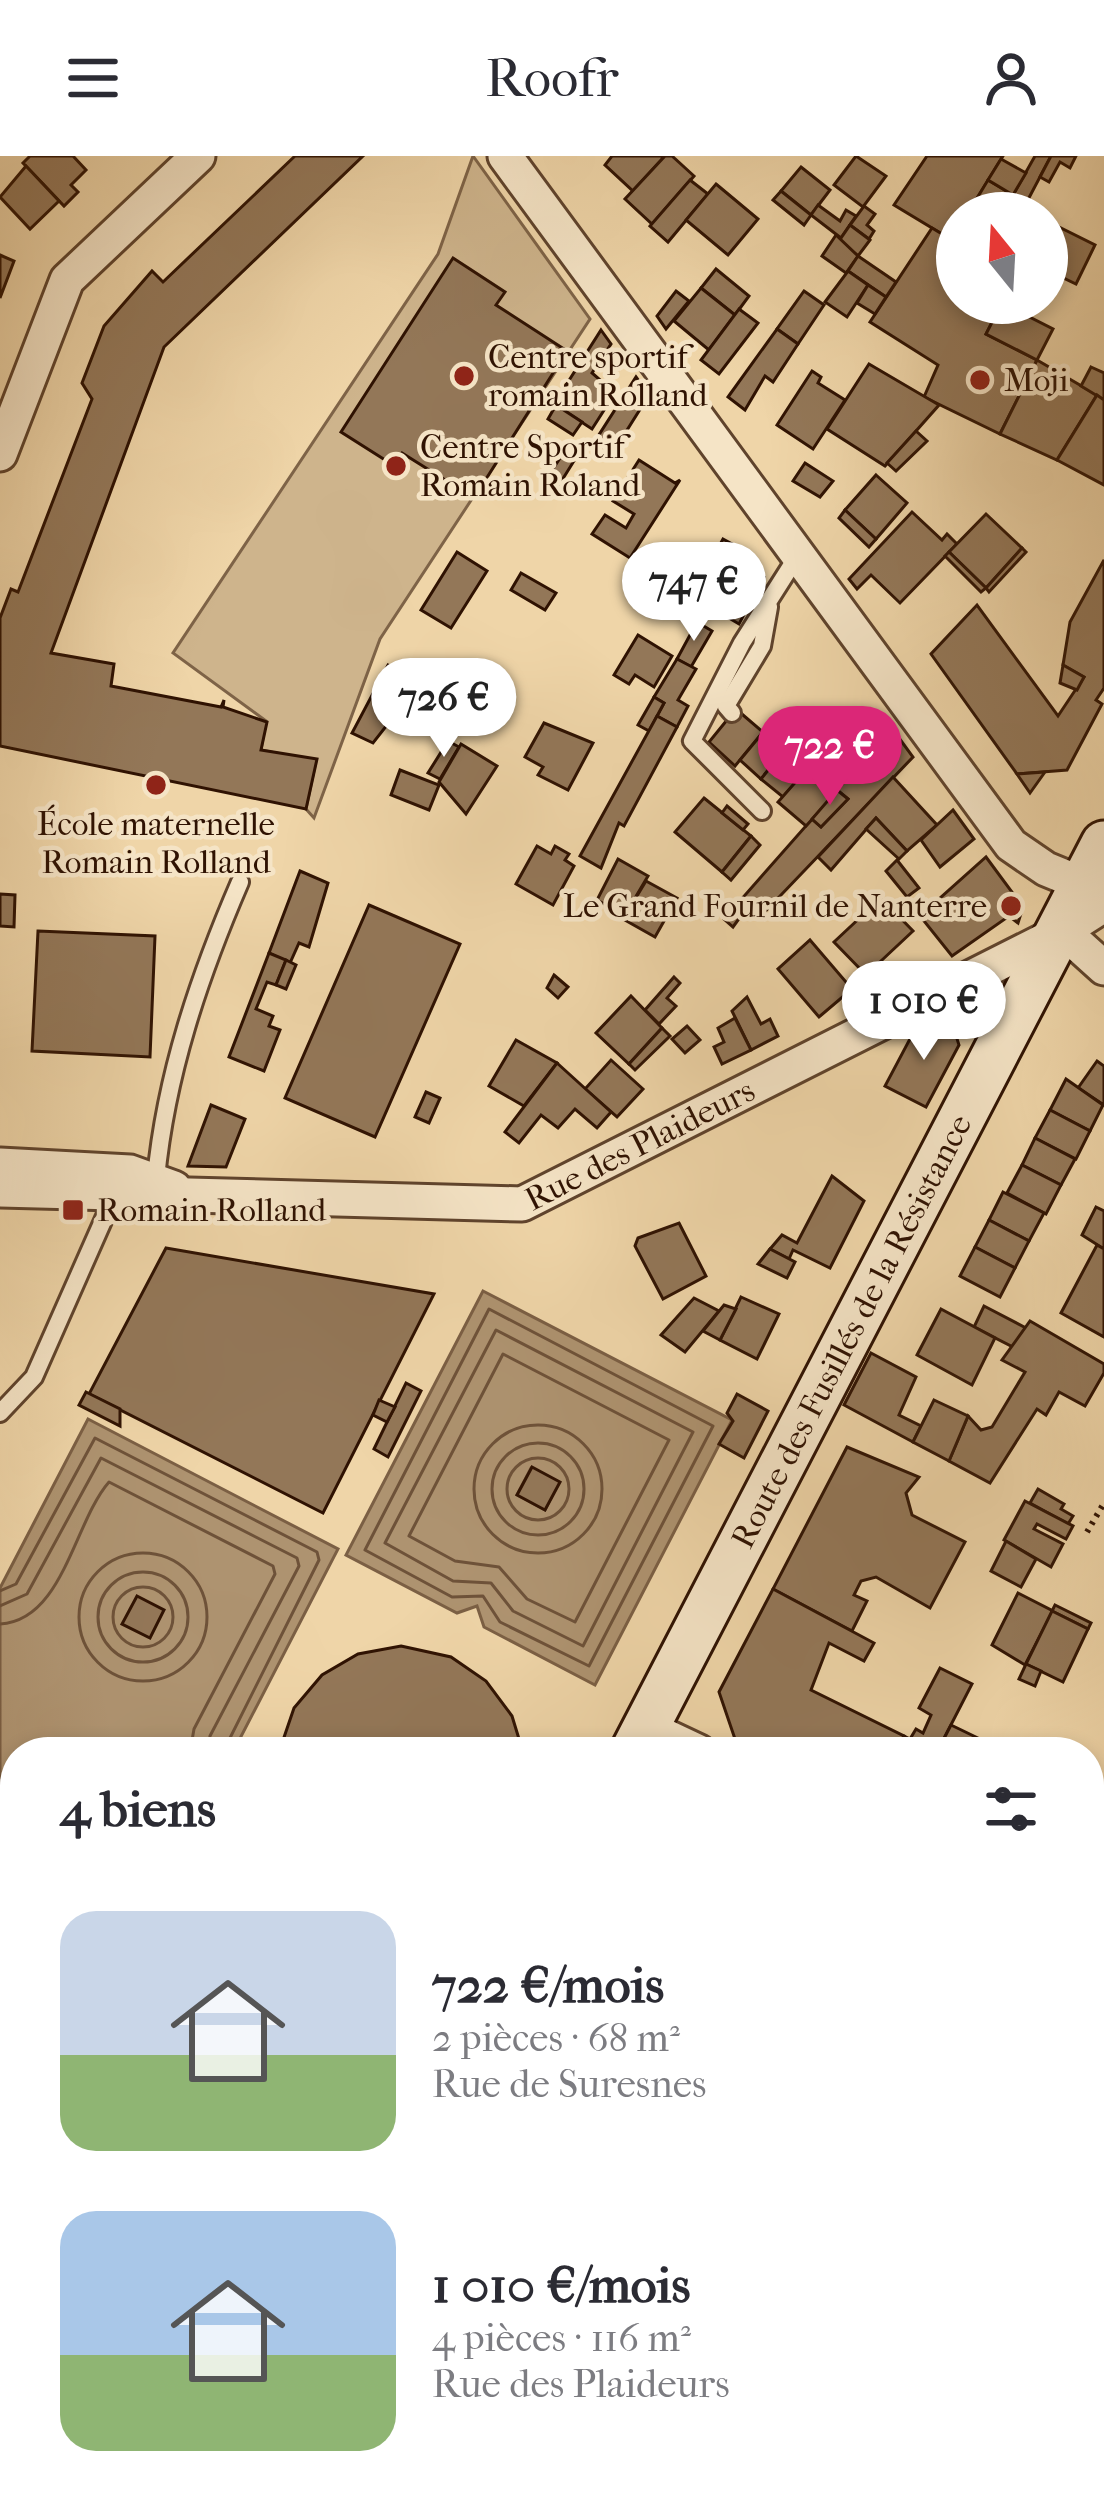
<!DOCTYPE html>
<html lang="fr">
<meta charset="utf-8">
<style>
:root{--surface:#fff;--page:#f7f7f7;--text:#2b2b33;--muted:#7c7c81;--accent:#db2777}
body{margin:0;font-family:"IM FELL French Canon",serif;background:var(--page);color:var(--text);height:100vh;display:flex;flex-direction:column;font-size:45px;white-space:nowrap}
*{box-sizing:border-box;margin:0}
p{font-size:39px;color:var(--muted)}
.icon{flex:none;width:66px;height:66px;fill:none;stroke:currentColor;stroke-width:2;stroke-linecap:round;stroke-linejoin:round}
.map{position:relative;flex:1;overflow:hidden}
.side{position:absolute;left:0px;top:1581px;width:1104px;height:768px;display:flex;flex-direction:column;background:var(--surface);border-radius:48px 48px 0 0;box-shadow:0 6px 18px #0003}
.side>*{flex:none}
.needle{width:78px;rotate:342deg}
.buttons{position:absolute;left:936px;top:36px;display:grid;gap:24px}
.buttons a{display:grid;place-items:center;width:132px;height:132px;border-radius:50%;background:var(--surface);box-shadow:0 6px 18px #0003;font-size:60px}
.price{position:absolute;translate:-50% -102px;padding:0 27px;border-radius:42px;background:#fff;color:#222;font-size:39px;line-height:78px;filter:drop-shadow(0 3px 6px #0008)}
.price::after{content:'';position:absolute;left:50%;top:72px;width:36px;height:27px;margin-left:-18px;background:inherit;clip-path:polygon(0 0,100% 0,50% 100%)}
.price.active{background:var(--accent);color:#fff}
ul{padding:0;list-style:none}
li{display:flex;align-items:center;gap:36px;height:300px;padding:0 60px}
li span{display:grid;place-items:center;flex:none;width:336px;height:240px;border-radius:36px;color:#555}
li>.icon{margin-inline-start:auto}
span .icon{width:144px;height:144px;fill:#fffc;stroke-width:1}
li b{font-size:51px}
h2{display:flex;justify-content:space-between;align-items:center;height:144px;padding:0 60px;font-size:51px}
header{display:flex;justify-content:space-between;align-items:center;height:156px;padding:0 60px;background:var(--surface);font-size:54px;font-weight:600}
.map>svg:first-child{display:block}
</style>
<header><svg class="icon" aria-label="menu" viewBox="0 0 24 24"><path d="M4 6h16M4 12h16M4 18h16"/></svg>Roofr<svg class="icon" aria-label="person" viewBox="0 0 24 24"><circle cx="12" cy="8" r="4"/><path d="M4 21q1-7 8-7t8 7"/></svg></header>
<div class="map">
<svg width="1104" height="2349" viewBox="0 0 1104 2349">
<rect width="100%" height="100%" fill="#efd5a8"/>
<filter id="stains"><feTurbulence type="fractalNoise" baseFrequency=".00167" numOctaves="4"/><feColorMatrix values="0 0 0 0 .2 0 0 0 0 .09 0 0 0 0 .02 0 0 0 .5 -.17"/></filter>
<radialGradient id="worn" r=".72"><stop offset=".6" stop-color="#630" stop-opacity="0"/><stop offset="1" stop-color="#630" stop-opacity=".3"/></radialGradient>
<g fill="#ceb48c" stroke="#7e6347" stroke-width="3">
<polygon points="473,0 590,163 380,483 314,662 306,653 316,605 261,594 266,565 173,497 438,98"/>
<polygon points="1104,1897 1104,2018 1089,2047 1089,1926"/>
<polygon points="0,2195 15,2196 15,2334 404,2334 423,2349 0,2349"/>
<polygon points="572,2334 653,2334 678,2349 591,2349"/>
</g>
<g fill="#ae9370" stroke="#7b5f44" stroke-width="3" fill-rule="evenodd">
<path d="M483,1135L732,1264L595,1529L484,1471L477,1450L457,1457L346,1399ZM531,1312L559,1326L545,1354L517,1339Z"/>
<polygon points="88,1263 338,1393 233,1596 15,1596 15,1710 0,1703 0,1432"/>
<polygon points="0,1738 15,1742 15,1898 0,1890"/>
</g>
<g fill="none" stroke-linecap="round" stroke-linejoin="round">
<g stroke="#6e5239" stroke-width="3">
<polygon points="489,1153 713,1270 589,1510 500,1466 483,1440 452,1441 365,1394"/>
<polygon points="496,1174 693,1276 583,1490 513,1455 491,1427 453,1425 385,1387"/>
<polygon points="503,1198 669,1284 575,1466 527,1443 499,1411 455,1405 409,1380"/>
<circle cx="538" cy="1333" r="64"/>
<circle cx="538" cy="1333" r="46"/>
<circle cx="538" cy="1333" r="31"/>
<circle cx="143" cy="1461" r="64"/>
<circle cx="143" cy="1461" r="45"/>
<circle cx="143" cy="1461" r="30"/>
<polyline points="0,1435 16,1428 95,1282 317,1396 319,1404 223,1596"/>
<polyline points="0,1450 27,1438 101,1302 297,1402 299,1410 210,1580 208,1596"/>
<path d="M0,1468C63,1465 74,1366 109,1326L273,1410L275,1418L194,1573L190,1596"/>
</g>
</g>
<g fill="#937758" stroke="#2f1202" stroke-width="3">
<polygon points="30,0 73,0 86,14 71,29 78,36 64,50 23,7"/>
<polygon points="295,0 363,0 164,191 51,497 114,508 111,530 221,551 224,544 223,551 267,566 261,594 317,603 306,653 0,590 0,462 11,433 18,436 92,243 82,227 104,170 152,115 163,126"/>
<polygon points="612,0 661,0 663,2 633,35 605,9"/>
<polygon points="672,0 694,20 652,68 625,43 665,0"/>
<polygon points="856,0 886,20 863,51 834,29"/>
<polygon points="927,0 1003,0 968,57 957,57 952,84 894,49"/>
<polygon points="1035,0 1051,0 1021,57 968,57 988,24 1013,39"/>
<polygon points="1051,0 1076,0 1070,12 1060,6 1049,26 1040,21"/>
<polygon points="1001,3 1026,17 1013,39 988,24"/>
<polygon points="26,10 59,45 30,73 0,41"/>
<polygon points="801,11 830,34 811,59 781,35"/>
<polygon points="690,24 708,38 668,86 650,70"/>
<polygon points="716,28 758,63 728,99 686,64"/>
<polygon points="781,35 811,59 804,69 773,44"/>
<polygon points="818,49 840,65 846,54 856,60 841,82 811,59"/>
<polygon points="864,50 875,58 867,69 874,75 869,83 850,69"/>
<polygon points="1047,65 1095,89 1076,128 1047,114"/>
<polygon points="850,69 870,84 858,100 839,85"/>
<polygon points="932,72 952,84 957,75 957,147 1002,147 986,178 1037,204 1000,278 924,241 938,209 870,166"/>
<polygon points="836,79 858,100 846,117 822,100"/>
<polygon points="0,99 14,105 0,142"/>
<polygon points="858,100 896,126 886,141 848,115"/>
<polygon points="453,102 505,136 496,149 567,195 474,342 402,297 393,309 341,276"/>
<polygon points="716,113 749,140 735,159 701,132"/>
<polygon points="848,115 868,129 847,161 825,146"/>
<polygon points="868,129 886,141 875,158 857,147"/>
<polygon points="701,132 735,159 709,194 674,165"/>
<polygon points="676,135 689,145 666,173 657,160"/>
<polygon points="804,135 824,149 798,188 777,173"/>
<polygon points="1002,147 1053,173 1037,204 986,178"/>
<polygon points="739,153 758,167 719,218 701,204"/>
<polygon points="777,173 798,188 773,226 765,220 745,254 728,241"/>
<polygon points="601,174 611,188 592,217 615,237 592,273 554,248"/>
<polygon points="1037,204 1097,239 1057,304 1000,278"/>
<polygon points="869,208 939,249 885,310 827,273"/>
<polygon points="1091,211 1104,217 1104,244 1081,230"/>
<polygon points="812,215 821,221 818,227 845,244 813,293 777,269"/>
<polygon points="636,221 649,239 612,298 595,285"/>
<polygon points="1097,239 1104,244 1104,329 1057,304"/>
<polygon points="556,249 582,266 573,279 548,263"/>
<polygon points="916,275 927,285 896,315 887,307"/>
<polygon points="566,293 577,300 559,329 547,322"/>
<polygon points="639,304 675,327 680,324 630,402 592,378 605,359 626,372 634,358 613,345"/>
<polygon points="805,307 833,325 820,341 793,325"/>
<polygon points="876,319 907,347 876,383 845,354"/>
<polygon points="845,354 876,383 869,391 839,362"/>
<polygon points="912,356 942,384 947,378 957,388 900,447 871,419 857,433 849,423"/>
<polygon points="986,358 1022,392 986,432 949,396"/>
<polygon points="723,383 736,390 715,425 704,418"/>
<polygon points="1022,392 1026,396 989,436 986,432"/>
<polygon points="457,396 487,415 451,472 421,454"/>
<polygon points="949,396 986,432 981,436 945,400"/>
<polygon points="733,404 764,421 739,468 707,449"/>
<polygon points="1104,404 1104,532 1096,544 1102,548 1067,614 1017,618 931,498 977,449 1058,560 1084,521 1063,509 1070,466"/>
<polygon points="521,417 556,437 545,454 511,434"/>
<polygon points="697,466 712,475 691,511 677,503"/>
<polygon points="638,479 672,500 654,531 635,519 629,528 614,519"/>
<polygon points="677,503 696,513 678,544 688,550 677,571 657,560 664,547 654,541"/>
<polygon points="388,509 406,520 390,551 398,555 373,587 352,577"/>
<polygon points="1063,509 1084,521 1077,534 1060,527"/>
<polygon points="654,541 664,547 649,575 638,569"/>
<polygon points="736,553 763,576 735,610 709,586"/>
<polygon points="657,560 677,571 624,670 619,667 601,712 580,700"/>
<polygon points="544,567 593,587 568,634 538,619 543,611 525,601"/>
<polygon points="769,569 790,587 761,623 740,604"/>
<polygon points="891,571 913,601 758,763 746,753 733,771 724,763 812,663 821,671 848,643 837,634"/>
<polygon points="448,585 459,591 440,623 428,617"/>
<polygon points="790,587 813,607 783,641 761,623"/>
<polygon points="461,588 497,610 466,658 439,626"/>
<polygon points="807,613 835,638 806,670 778,646"/>
<polygon points="400,614 439,629 429,654 391,639"/>
<polygon points="1045,616 1030,637 1017,618"/>
<polygon points="893,621 937,669 907,695 876,662 831,714 818,701"/>
<polygon points="837,634 848,643 821,671 812,663"/>
<polygon points="704,642 751,680 722,716 675,676"/>
<polygon points="727,650 748,668 743,674 722,657"/>
<polygon points="953,654 974,683 940,711 921,684"/>
<polygon points="876,662 907,695 899,703 866,673"/>
<polygon points="751,680 760,689 731,724 722,716"/>
<polygon points="537,690 551,698 555,690 569,698 565,704 574,710 553,749 516,728"/>
<polygon points="986,701 1023,751 1018,767 1009,760 952,800 920,760"/>
<polygon points="618,703 648,720 625,759 597,744"/>
<polygon points="897,704 919,732 907,741 886,715"/>
<polygon points="300,715 328,727 309,791 299,787 290,807 269,797"/>
<polygon points="646,725 677,742 655,781 623,763"/>
<polygon points="0,738 15,739 14,771 0,770"/>
<polygon points="881,742 913,775 866,819 834,786"/>
<polygon points="369,749 460,788 375,981 285,942"/>
<polygon points="38,775 155,780 150,901 32,895"/>
<polygon points="810,784 852,833 819,861 778,813"/>
<polygon points="269,797 286,804 276,829 267,826 256,853 273,860 269,870 280,874 264,915 229,901"/>
<polygon points="286,804 296,809 286,833 276,829"/>
<polygon points="554,819 568,831 558,842 547,832"/>
<polygon points="674,821 680,827 667,842 676,850 659,868 645,854"/>
<polygon points="631,840 662,872 629,908 596,877"/>
<polygon points="747,841 761,868 770,863 778,880 751,894 732,855"/>
<polygon points="735,862 751,894 722,908 714,891 724,886 718,872"/>
<polygon points="939,865 954,873 959,889 926,951 885,930 912,879"/>
<polygon points="687,870 700,884 685,897 672,883"/>
<polygon points="662,872 670,880 635,914 629,908"/>
<polygon points="516,884 557,907 524,950 489,930"/>
<polygon points="611,904 643,933 617,961 585,933"/>
<polygon points="1097,905 1104,910 1104,949 1078,932"/>
<polygon points="557,907 611,956 597,972 575,953 558,972 541,959 519,987 505,976"/>
<polygon points="1066,923 1103,949 1090,975 1050,954"/>
<polygon points="426,936 440,942 429,967 415,961"/>
<polygon points="211,949 245,963 226,1011 188,1010"/>
<polygon points="1050,954 1090,975 1076,1003 1035,982"/>
<polygon points="1035,982 1075,1003 1061,1029 1022,1009"/>
<polygon points="1022,1009 1061,1029 1046,1058 1007,1037"/>
<polygon points="832,1020 864,1045 830,1112 793,1094 789,1103 770,1093 782,1079 797,1087"/>
<polygon points="1003,1036 1044,1057 1029,1085 989,1064"/>
<polygon points="1096,1051 1104,1055 1104,1093 1082,1079"/>
<polygon points="989,1064 1029,1085 1015,1112 975,1091"/>
<polygon points="679,1067 706,1120 663,1143 635,1090 638,1082"/>
<polygon points="1097,1089 1104,1093 1104,1181 1061,1157"/>
<polygon points="975,1091 1015,1112 1000,1141 960,1120"/>
<polygon points="166,1092 434,1138 323,1357 89,1238"/>
<polygon points="770,1093 795,1106 787,1122 758,1108"/>
<polygon points="741,1141 779,1158 757,1203 720,1184"/>
<polygon points="694,1142 719,1155 685,1196 661,1179"/>
<polygon points="724,1149 736,1153 720,1184 703,1175"/>
<polygon points="984,1150 1026,1172 1013,1191 974,1171"/>
<polygon points="941,1153 995,1182 972,1229 917,1199"/>
<polygon points="1030,1165 1104,1208 1104,1217 1085,1250 1059,1236 1046,1259 1037,1253 990,1327 949,1305 968,1260 981,1274 992,1271 1025,1216 1002,1204"/>
<polygon points="871,1197 916,1221 899,1259 921,1270 913,1286 844,1249"/>
<polygon points="406,1227 421,1235 388,1301 374,1293"/>
<polygon points="86,1236 120,1253 120,1270 79,1249"/>
<polygon points="737,1238 768,1255 744,1302 719,1288 733,1265 727,1257"/>
<polygon points="379,1244 395,1251 387,1266 373,1259"/>
<polygon points="934,1244 968,1260 949,1305 913,1286"/>
<polygon points="847,1291 919,1321 906,1337 912,1359 965,1386 930,1452 876,1421 861,1425 854,1439 867,1445 852,1475 773,1433"/>
<polygon points="532,1311 560,1326 545,1354 517,1339"/>
<polygon points="1038,1333 1064,1348 1061,1353 1073,1360 1068,1368 1030,1347"/>
<polygon points="1025,1345 1073,1370 1066,1383 1037,1368 1034,1373 1063,1388 1051,1411 1004,1384"/>
<polygon points="1006,1385 1036,1403 1021,1431 991,1415"/>
<polygon points="773,1433 874,1487 864,1505 829,1487 811,1534 904,1580 896,1596 757,1596 736,1586 719,1536"/>
<polygon points="1018,1437 1053,1455 1025,1509 992,1489"/>
<polygon points="137,1440 164,1454 150,1482 122,1468"/>
<polygon points="1055,1449 1091,1467 1088,1473 1052,1455"/>
<polygon points="1052,1455 1088,1473 1063,1526 1026,1508"/>
<polygon points="401,1490 451,1501 486,1525 512,1560 523,1596 279,1596 294,1552 322,1519 358,1498"/>
<polygon points="1026,1508 1041,1515 1035,1530 1019,1523"/>
<polygon points="940,1512 972,1528 937,1596 896,1596 904,1580 910,1583 916,1573 923,1577 931,1559 919,1552"/>
<polygon points="951,1569 986,1586 982,1596 937,1596"/>
<polygon points="1100,1638 1104,1640 1104,1710 1089,1703 1089,1662"/>
<polygon points="0,1703 15,1710 14,1745 0,1738"/>
<polygon points="1089,1852 1104,1860 1104,1897 1089,1926"/>
<polygon points="15,2022 15,2069 0,2061"/>
<polygon points="1104,2103 1104,2136 1089,2127"/>
<polygon points="1104,2281 1104,2349 1063,2349 1072,2334 1089,2334 1089,2306"/>
<polygon points="699,2334 940,2334 932,2349 724,2349"/>
<polygon points="962,2334 1029,2334 1020,2349 953,2349"/>
</g>
<g fill="none" stroke-linecap="round" stroke-linejoin="round">
<g stroke="#5f432c" stroke-width="22">
<g id="lane">
<polyline points="732,557 726,550 762,490 769,451"/>
<polyline points="762,655 692,585 742,487 798,399"/>
<path d="M156,1022C166,918 199,821 240,726"/>
<polyline points="0,1257 34,1221 114,1040"/>
<polyline points="0,1990 15,1959"/>
<polyline points="1089,2098 1104,2070"/>
<polyline points="1089,2270 1104,2245"/>
</g>
</g>
<g stroke="#5f432c" stroke-width="39">
<g id="street">
<polyline points="505,0 1011,689 1046,713 1085,729"/>
<polyline points="0,298 67,124 198,0"/>
<polyline points="1063,775 1104,812"/>
<polyline points="0,1009 130,1016 174,1032"/>
<path id="s1" d="M0,1034L522,1048L1063,775L1104,749"/>
<polyline points="646,1571 699,1596"/>
<polyline points="1089,1774 1104,1781"/>
</g>
</g>
<g stroke="#2f1202" stroke-width="51">
<g id="secondary">
<path id="s2" d="M633,1596L1104,688"/>
</g>
</g>
<g stroke="#2f1202" stroke-width="57">
<g id="primary">
<polyline points="0,2142 15,2143"/>
<polyline points="485,2334 503,2349"/>
</g>
</g>
<g stroke="#2f1202" stroke-width="6" stroke-dasharray="3 6" stroke-linecap="butt">
<polyline points="1087,1376 1104,1347"/>
<polyline points="0,2251 15,2240"/>
<polyline points="0,2258 15,2254"/>
<polyline points="303,2334 319,2349"/>
<polyline points="669,2334 693,2349"/>
<polyline points="98,2349 100,2334"/>
<polyline points="204,2349 217,2334"/>
<polyline points="1041,2349 1050,2334"/>
</g>
<use href="#lane" stroke="#f5e4c6" stroke-width="16"/>
<use href="#street" stroke="#f5e4c6" stroke-width="33"/>
<use href="#secondary" stroke="#f5e4c6" stroke-width="45"/>
<use href="#primary" stroke="#efd5a8" stroke-width="51"/>
</g>
<g fill="#8f2418" stroke="#f5e4c6" stroke-width="4.5">
<circle cx="464" cy="220" r="12"/>
<circle cx="980" cy="224" r="12"/>
<circle cx="396" cy="310" r="12"/>
<circle cx="156" cy="629" r="12"/>
<circle cx="1011" cy="750" r="12"/>
<rect x="61" y="1042" width="24" height="24" rx="6"/>
</g>
<g text-anchor="middle" dominant-baseline="central" stroke-width="9" stroke-linejoin="round" paint-order="stroke">
<g font-size="33" fill="#2f1202" stroke="#f5e4c6" text-anchor="start">
<text x="488" y="201">Centre sportif<tspan x="488" dy="38">romain Rolland</tspan></text>
<text x="1004" y="224">Moji</text>
<text x="420" y="291">Centre Sportif<tspan x="420" dy="38">Romain Roland</tspan></text>
<text x="156" y="668" text-anchor="middle">École maternelle<tspan x="156" dy="38">Romain Rolland</tspan></text>
<text x="987" y="750" text-anchor="end">Le Grand Fournil de Nanterre</text>
<text x="97" y="1054">Romain Rolland</text>
</g>
<g font-size="33" fill="#2f1202" stroke="#f5e4c6">
<text stroke="none"><textPath href="#s1" startOffset="654">Rue des Plaideurs</textPath></text>
<text stroke="none"><textPath href="#s2" startOffset="474">Route des Fusillés de la Résistance</textPath></text>
</g>
</g>
<rect width="100%" height="100%" filter="url(#stains)"/>
<rect width="100%" height="100%" fill="url(#worn)"/>
</svg>
<div class="buttons">
<a><svg class="needle" viewBox="-14 -14 28 28"><path d="M0-13l5 13h-10z" fill="#e53935"/><path d="M0 13l5-13h-10z" fill="#7c7c81"/></svg></a>
</div>
<b class="price" style="left:694px;top:488px">747 €</b>
<b class="price" style="left:444px;top:604px">726 €</b>
<b class="price active" style="left:830px;top:652px">722 €</b>
<b class="price" style="left:924px;top:907px">1 010 €</b>
<section class="side">
<h2>4 biens<svg class="icon" aria-label="filters" viewBox="0 0 24 24"><path d="M4 7h16M4 17h16"/><circle cx="9" cy="7" r="2"/><circle cx="15" cy="17" r="2"/></svg></h2>
<ul>
<li><span style="background:linear-gradient(#c9d6e8 60%,#8fb573 0)"><svg class="icon" aria-label="home" viewBox="0 0 24 24"><path d="M3 11l9-7 9 7M6 9v11h12V9"/></svg></span><div><b>722 €/mois</b><p>2 pièces · 68 m²</p><p>Rue de Suresnes</p></div></li>
<li><span style="background:linear-gradient(#a9c7e8 60%,#8fb573 0)"><svg class="icon" aria-label="home" viewBox="0 0 24 24"><path d="M3 11l9-7 9 7M6 9v11h12V9"/></svg></span><div><b>1 010 €/mois</b><p>4 pièces · 116 m²</p><p>Rue des Plaideurs</p></div></li>
</ul>
</section>
</div>
